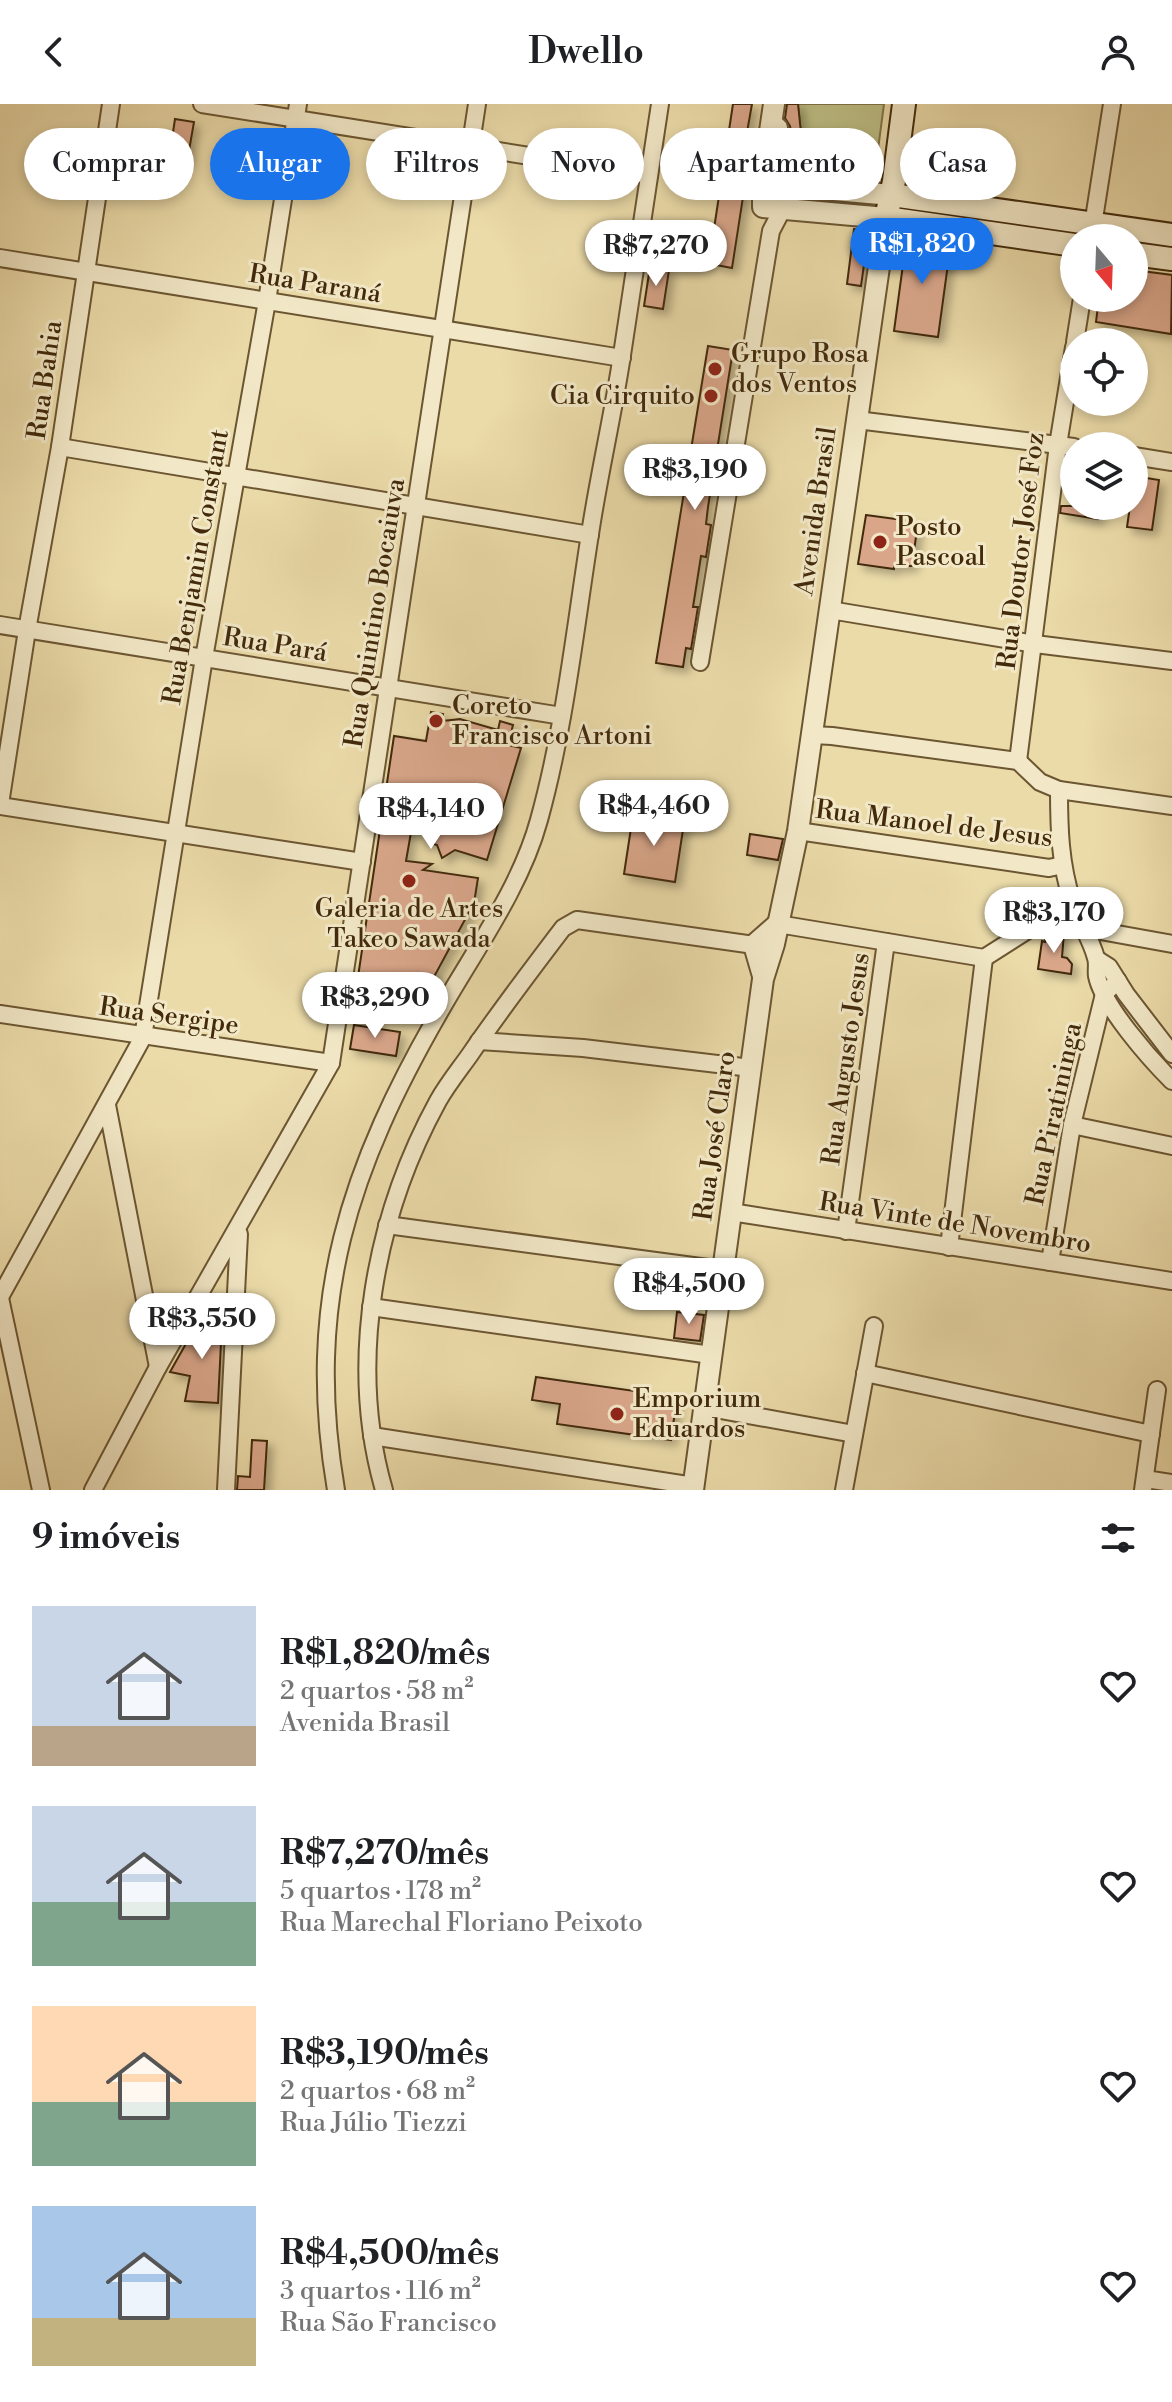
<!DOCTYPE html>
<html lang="pt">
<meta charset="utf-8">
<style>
:root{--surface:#fff;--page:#f2f2f2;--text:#202124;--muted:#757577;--accent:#1a73e8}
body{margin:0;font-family:"Libre Bodoni",serif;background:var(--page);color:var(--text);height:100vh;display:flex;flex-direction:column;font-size:30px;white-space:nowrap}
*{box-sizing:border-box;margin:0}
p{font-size:26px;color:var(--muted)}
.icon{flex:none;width:44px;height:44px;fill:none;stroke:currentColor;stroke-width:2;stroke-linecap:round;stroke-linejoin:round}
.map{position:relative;height:1386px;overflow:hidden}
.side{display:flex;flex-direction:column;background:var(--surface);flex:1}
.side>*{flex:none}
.hud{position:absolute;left:24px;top:24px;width:1124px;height:72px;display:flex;gap:16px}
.needle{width:52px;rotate:161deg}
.tools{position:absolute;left:1060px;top:120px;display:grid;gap:16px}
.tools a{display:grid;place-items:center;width:88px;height:88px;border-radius:50%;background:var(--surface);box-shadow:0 4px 12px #0003;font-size:40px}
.price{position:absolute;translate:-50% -68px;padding:0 18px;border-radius:28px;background:#fff;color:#222;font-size:26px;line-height:52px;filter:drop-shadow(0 2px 4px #0008)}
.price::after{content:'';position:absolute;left:50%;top:48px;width:24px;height:18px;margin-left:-12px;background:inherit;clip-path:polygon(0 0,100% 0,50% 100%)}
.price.on{background:var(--accent);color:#fff}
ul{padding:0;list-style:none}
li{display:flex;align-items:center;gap:24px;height:200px;padding:0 32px}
li span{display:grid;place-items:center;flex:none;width:224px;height:160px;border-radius:0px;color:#555}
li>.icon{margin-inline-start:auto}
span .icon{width:96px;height:96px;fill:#fffc;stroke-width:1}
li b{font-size:34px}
h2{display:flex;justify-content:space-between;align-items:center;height:96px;padding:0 32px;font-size:34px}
.chip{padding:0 28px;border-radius:36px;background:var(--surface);box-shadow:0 4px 12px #0003;font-size:28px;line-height:72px}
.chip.on{background:var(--accent);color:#fff}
header{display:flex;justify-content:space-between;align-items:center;height:104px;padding:0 32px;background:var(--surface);font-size:36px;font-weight:600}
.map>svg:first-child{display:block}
</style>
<header><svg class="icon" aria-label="back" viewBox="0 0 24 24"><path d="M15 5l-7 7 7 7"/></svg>Dwello<svg class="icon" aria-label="person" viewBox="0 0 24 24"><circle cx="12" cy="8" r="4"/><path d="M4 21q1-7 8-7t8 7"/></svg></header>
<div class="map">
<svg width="1172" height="1386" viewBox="0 0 1172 1386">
<defs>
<filter id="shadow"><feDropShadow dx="5.5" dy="5.5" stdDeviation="4" flood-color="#0004"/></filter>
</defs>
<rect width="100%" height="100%" fill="#ebdba9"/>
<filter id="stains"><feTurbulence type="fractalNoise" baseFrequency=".0025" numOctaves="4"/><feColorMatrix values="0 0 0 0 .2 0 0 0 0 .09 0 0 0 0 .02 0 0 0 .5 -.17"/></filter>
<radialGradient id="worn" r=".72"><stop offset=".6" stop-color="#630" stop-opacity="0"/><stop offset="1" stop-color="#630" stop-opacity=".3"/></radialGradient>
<polygon fill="#bdbe84" stroke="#807448" stroke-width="2" points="798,0 884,0 874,76 817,70 803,48"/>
<g fill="#d9a68a" stroke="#422a0b" stroke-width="2" filter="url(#shadow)">
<polygon points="733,0 752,0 746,34 752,35 732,164 716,161 720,139 712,138"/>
<polygon points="787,0 798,0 803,48 795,48 790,22 785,14"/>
<polygon points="175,15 194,18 187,58 169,55"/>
<polygon points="928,43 964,48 958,86 922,81 916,70 926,64"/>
<polygon points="854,125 863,126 868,132 861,182 847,180"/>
<polygon points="907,131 951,138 938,233 894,227"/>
<polygon points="650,163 669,166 663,205 644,202"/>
<polygon points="1134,166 1172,171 1171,230 1096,218 1099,194 1134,194"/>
<polygon points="708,242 733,246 708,403 706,420 711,421 706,453 701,452 693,503 698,503 691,545 686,544 683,563 656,559"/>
<polygon points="1134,372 1159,376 1152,426 1127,423 1130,402 1134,402"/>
<polygon points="1061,402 1100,402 1098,415 1060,409"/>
<polygon points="866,411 918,418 912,462 894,462 894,465 858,460"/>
<polygon points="431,608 443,610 442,617 460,615 498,626 500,617 513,621 508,641 521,644 487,756 455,746 442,754 437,741 430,739 441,704 416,700 406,757 432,760 423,766 478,774 474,799 422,895 368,887 364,915 352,913 394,632 426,637"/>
<polygon points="633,711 684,719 675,778 624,770"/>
<polygon points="750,730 783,735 778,756 747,751"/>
<polygon points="1058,828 1064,829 1062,853 1067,854 1072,860 1071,870 1038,865 1042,837 1045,838 1046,832"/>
<polygon points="354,921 400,928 396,952 350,945"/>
<polygon points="677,1208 704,1211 700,1237 674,1234"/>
<polygon points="206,1210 216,1210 222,1219 218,1299 185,1297 190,1272 170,1268 201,1213"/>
<polygon points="536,1273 677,1293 671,1336 557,1320 560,1300 532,1296"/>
<polygon points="252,1336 267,1337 264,1386 237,1386 238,1372 250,1373"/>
</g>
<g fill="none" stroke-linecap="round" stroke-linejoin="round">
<g stroke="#6c5632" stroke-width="20">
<g id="minor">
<polyline points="202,0 649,71"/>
<polyline points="1091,134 1112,0"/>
<polyline points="0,154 622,254"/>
<polyline points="1075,238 1082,194"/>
<polyline points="857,316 1074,343"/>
<polyline points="60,343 590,431"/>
<polyline points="1134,352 1172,358"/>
<polyline points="830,506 1035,540 1172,557"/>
<polyline points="0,521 562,612"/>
<polyline points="700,558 771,127 783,104"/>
<polyline points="812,631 832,632 1018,657 1040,678 1059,686 1172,702"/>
<polyline points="1018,657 1058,341 1074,243"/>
<path d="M1059,686C1059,724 1060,760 1072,797C1078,816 1091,834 1096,854C1098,860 1096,866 1097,872C1103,902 1150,955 1172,977"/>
<polyline points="0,700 27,526 60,343 111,0"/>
<polyline points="0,702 362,758"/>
<polyline points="798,727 1049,764 1063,761"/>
<polyline points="778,820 984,854 1072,798"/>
<polyline points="1084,824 1172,840"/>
<polyline points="1098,856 1109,863 1126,890 1172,950"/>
<polyline points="0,910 331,959"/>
<polyline points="479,937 583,944 751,964"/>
<polyline points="107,1001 158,1263"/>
<polyline points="1072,1021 1172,1042"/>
<polyline points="731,1108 1172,1177"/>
<polyline points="387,1121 723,1166"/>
<polyline points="846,1127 886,838"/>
<polyline points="949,1143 984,854"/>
<polyline points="1050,1158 1072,1021 1104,890 1118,877"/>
<polyline points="0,1193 143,933 204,554 267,197 298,0"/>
<polyline points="0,1194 41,1386"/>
<polyline points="371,1203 711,1251"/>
<polyline points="865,1269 1151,1330"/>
<polyline points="704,1303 854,1330"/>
<polyline points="372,1332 694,1382"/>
<polyline points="1145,1375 1172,1379"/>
<polyline points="93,1386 158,1263 331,959 477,0"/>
<polyline points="226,1386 239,1130"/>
<path d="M336,1386C304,1197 349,1064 443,902C477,843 521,782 539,716C565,622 575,525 590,430C599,370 613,311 622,251C635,168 647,84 660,0"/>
<path d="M384,1386C347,1258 375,1112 438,997C447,981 459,966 469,952C499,908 531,866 563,824L577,816L754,841"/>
<polyline points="844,1386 874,1222"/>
<polyline points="1143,1386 1157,1286"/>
</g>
</g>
<g stroke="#6c5632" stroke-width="24">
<g id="tertiary">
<polyline points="777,24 788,82 786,95"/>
<polyline points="762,86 788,82 892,91"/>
<polyline points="763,872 754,841 778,820"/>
<polyline points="693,1386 763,875 774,840 798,727 886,114 763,103 763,75 774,0"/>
</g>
</g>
<g stroke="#422a0b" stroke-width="26">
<g id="secondary">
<polyline points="904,0 894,77 886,114 1074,141"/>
<polyline points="892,91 1172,131"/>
<polyline points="1134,150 1172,155"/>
</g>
</g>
<use href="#minor" stroke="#f2e8c7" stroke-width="16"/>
<use href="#tertiary" stroke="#f2e8c7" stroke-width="20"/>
<use href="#secondary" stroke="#f2e8c7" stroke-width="22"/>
</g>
<g fill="#8f2418" stroke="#f2e8c7" stroke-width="3">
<circle cx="715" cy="265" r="8"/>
<circle cx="711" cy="292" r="8"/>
<circle cx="880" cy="438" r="8"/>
<circle cx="436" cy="617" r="8"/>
<circle cx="409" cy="777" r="8"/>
<circle cx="617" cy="1310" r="8"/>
</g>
<g text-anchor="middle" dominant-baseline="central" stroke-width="6" stroke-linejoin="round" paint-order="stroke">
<g font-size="26" fill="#422a0b" stroke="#f2e8c7">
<text transform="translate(315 180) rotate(9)">Rua Paraná</text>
<text transform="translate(45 276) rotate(-82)">Rua Bahia</text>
<text transform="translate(816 407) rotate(-82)">Avenida Brasil</text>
<text transform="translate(1021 447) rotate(-83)">Rua Doutor José Foz</text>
<text transform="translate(196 463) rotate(-80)">Rua Benjamin Constant</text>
<text transform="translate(375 509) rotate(-81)">Rua Quintino Bocaiuva</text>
<text transform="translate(275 541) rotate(9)">Rua Pará</text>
<text transform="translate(934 720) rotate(7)">Rua Manoel de Jesus</text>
<text transform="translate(169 912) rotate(8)">Rua Sergipe</text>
<text transform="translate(846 955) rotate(-82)">Rua Augusto Jesus</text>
<text transform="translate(1054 1010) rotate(-78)">Rua Piratininga</text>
<text transform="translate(715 1032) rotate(-82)">Rua José Claro</text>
<text transform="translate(955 1119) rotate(9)">Rua Vinte de Novembro</text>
</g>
<g font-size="26" fill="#422a0b" stroke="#f2e8c7" text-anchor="start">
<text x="731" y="250">Grupo Rosa<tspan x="731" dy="30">dos Ventos</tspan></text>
<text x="695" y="292" text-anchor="end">Cia Cirquito</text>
<text x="896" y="423">Posto<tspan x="896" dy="30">Pascoal</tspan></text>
<text x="452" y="602">Coreto<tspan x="452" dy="30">Francisco Artoni</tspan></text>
<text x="409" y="805" text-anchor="middle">Galeria de Artes<tspan x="409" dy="30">Takeo Sawada</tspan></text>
<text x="633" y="1295">Emporium<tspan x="633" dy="30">Eduardos</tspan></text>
</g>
</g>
<rect width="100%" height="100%" filter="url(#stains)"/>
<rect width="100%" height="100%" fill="url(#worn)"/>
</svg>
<div class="tools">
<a><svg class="needle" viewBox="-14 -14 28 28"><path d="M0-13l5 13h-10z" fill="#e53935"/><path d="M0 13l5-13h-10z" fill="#757577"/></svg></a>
<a><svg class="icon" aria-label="locate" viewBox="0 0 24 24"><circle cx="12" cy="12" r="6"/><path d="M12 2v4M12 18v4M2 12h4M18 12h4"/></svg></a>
<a><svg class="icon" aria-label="layers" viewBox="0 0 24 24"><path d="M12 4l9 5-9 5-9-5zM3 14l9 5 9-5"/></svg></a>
</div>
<b class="price on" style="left:922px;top:182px">R$1,820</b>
<b class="price" style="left:656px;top:184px">R$7,270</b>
<b class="price" style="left:695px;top:408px">R$3,190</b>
<b class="price" style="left:654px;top:744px">R$4,460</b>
<b class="price" style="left:431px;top:747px">R$4,140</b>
<b class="price" style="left:1054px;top:851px">R$3,170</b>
<b class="price" style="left:375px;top:936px">R$3,290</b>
<b class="price" style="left:689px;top:1222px">R$4,500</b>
<b class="price" style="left:202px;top:1257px">R$3,550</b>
<div class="hud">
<a class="chip">Comprar</a>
<a class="chip on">Alugar</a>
<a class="chip">Filtros</a>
<a class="chip">Novo</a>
<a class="chip">Apartamento</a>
<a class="chip">Casa</a>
</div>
</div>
<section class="side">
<h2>9 imóveis<svg class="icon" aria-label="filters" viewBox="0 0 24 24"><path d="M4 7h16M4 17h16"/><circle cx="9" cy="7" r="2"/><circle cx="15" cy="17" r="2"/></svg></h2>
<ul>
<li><span style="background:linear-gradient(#c9d6e8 75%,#b9a48a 0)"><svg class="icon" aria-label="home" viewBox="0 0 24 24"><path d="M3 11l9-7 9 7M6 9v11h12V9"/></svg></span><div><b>R$1,820/mês</b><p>2 quartos · 58 m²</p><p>Avenida Brasil</p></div><svg class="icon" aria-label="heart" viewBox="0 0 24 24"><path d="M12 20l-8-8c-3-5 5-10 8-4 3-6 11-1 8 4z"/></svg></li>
<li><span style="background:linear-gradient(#c9d6e8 60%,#7fa58c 0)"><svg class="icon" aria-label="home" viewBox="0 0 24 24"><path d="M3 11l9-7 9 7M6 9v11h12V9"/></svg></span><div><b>R$7,270/mês</b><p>5 quartos · 178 m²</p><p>Rua Marechal Floriano Peixoto</p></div><svg class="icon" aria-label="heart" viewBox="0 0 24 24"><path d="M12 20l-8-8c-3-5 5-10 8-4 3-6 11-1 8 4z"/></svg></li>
<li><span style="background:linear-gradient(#ffd9b3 60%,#7fa58c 0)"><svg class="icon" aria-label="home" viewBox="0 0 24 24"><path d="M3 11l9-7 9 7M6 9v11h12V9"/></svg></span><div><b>R$3,190/mês</b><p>2 quartos · 68 m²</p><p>Rua Júlio Tiezzi</p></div><svg class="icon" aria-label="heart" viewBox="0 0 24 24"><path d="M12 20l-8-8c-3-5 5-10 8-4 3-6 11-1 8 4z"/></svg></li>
<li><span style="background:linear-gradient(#a9c7e8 70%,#c2b280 0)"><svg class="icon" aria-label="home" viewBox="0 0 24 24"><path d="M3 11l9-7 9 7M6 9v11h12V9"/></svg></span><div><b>R$4,500/mês</b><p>3 quartos · 116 m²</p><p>Rua São Francisco</p></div><svg class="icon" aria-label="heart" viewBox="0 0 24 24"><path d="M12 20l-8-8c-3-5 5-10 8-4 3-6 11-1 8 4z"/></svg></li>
</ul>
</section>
